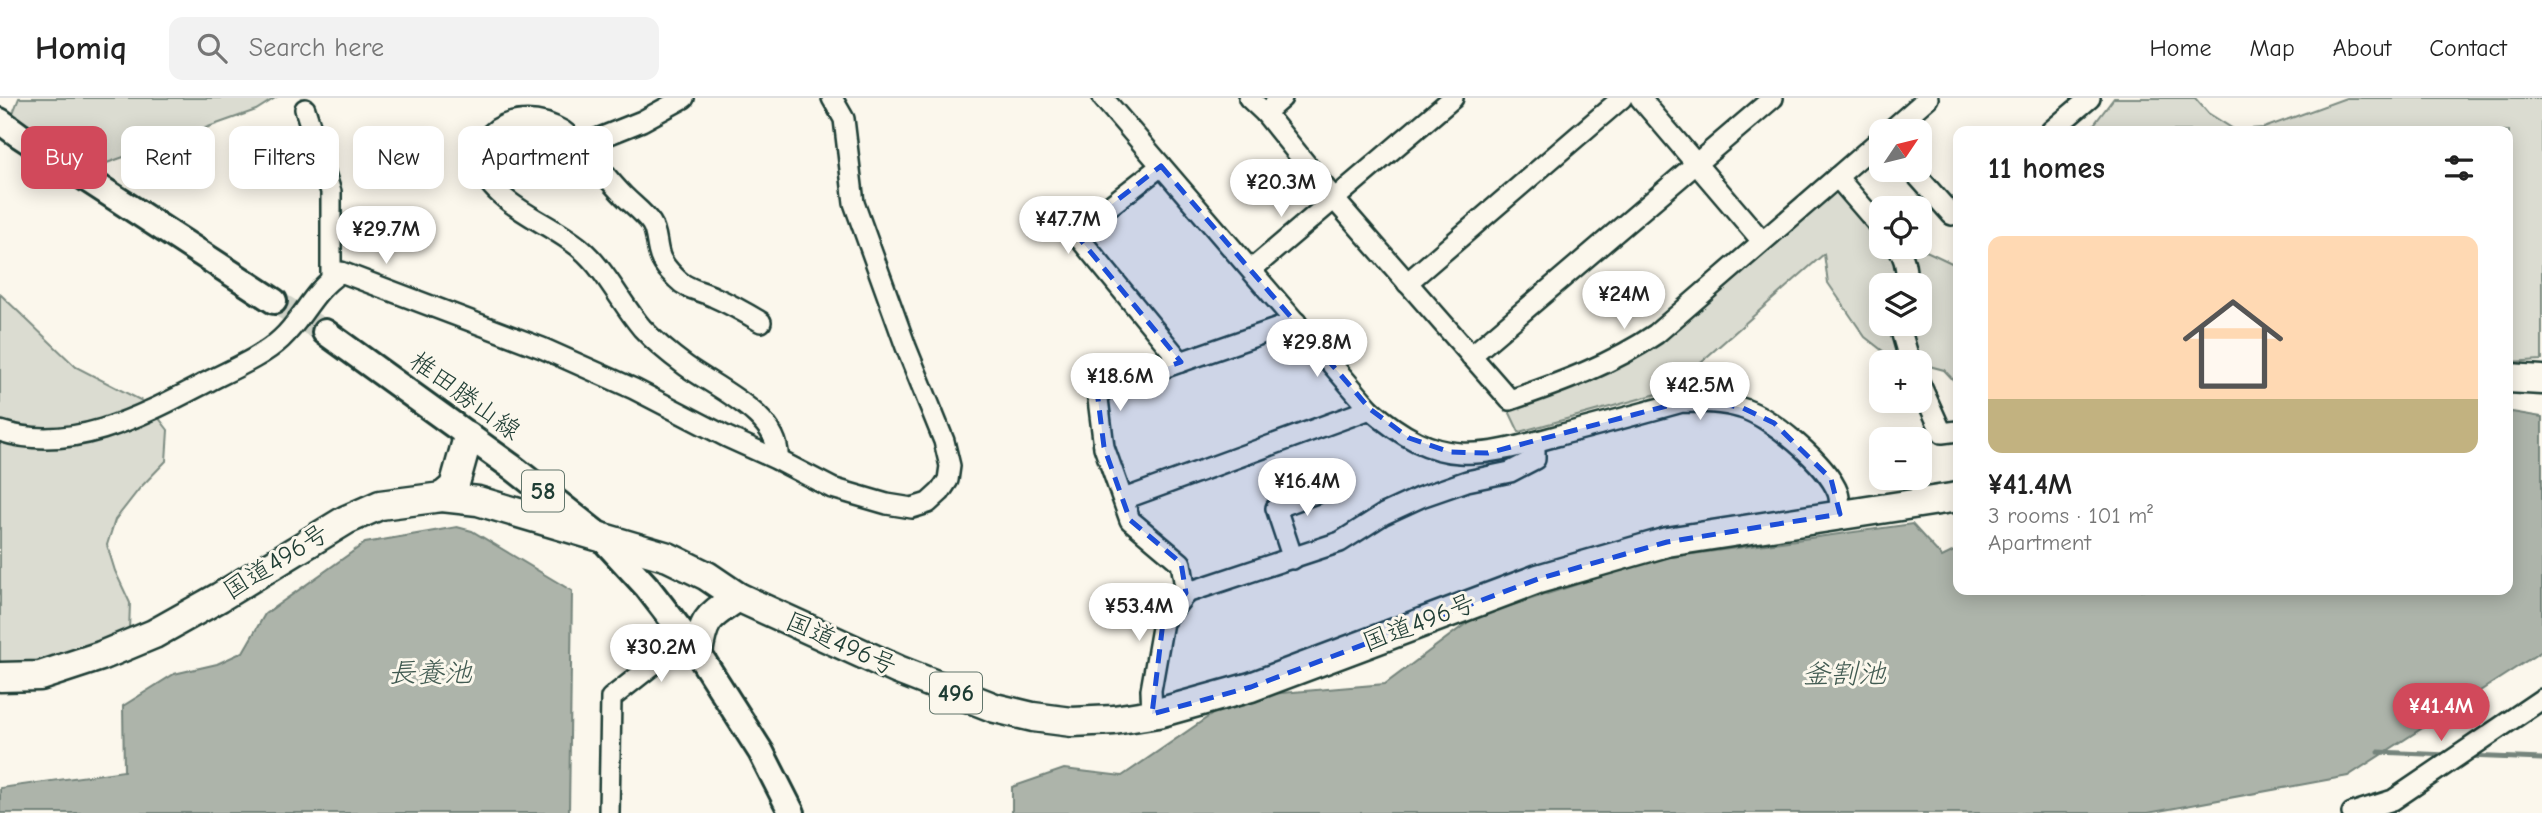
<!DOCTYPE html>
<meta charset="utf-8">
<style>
:root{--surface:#fff;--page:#f2f2f2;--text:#222;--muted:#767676;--line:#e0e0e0;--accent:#d1495b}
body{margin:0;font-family:"Comic Neue","Klee One",sans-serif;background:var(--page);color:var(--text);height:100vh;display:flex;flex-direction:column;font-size:26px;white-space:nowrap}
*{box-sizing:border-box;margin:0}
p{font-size:23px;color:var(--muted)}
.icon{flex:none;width:38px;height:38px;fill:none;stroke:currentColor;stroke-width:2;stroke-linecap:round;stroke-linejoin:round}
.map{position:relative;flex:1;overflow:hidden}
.details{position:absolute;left:1953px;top:28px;width:560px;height:469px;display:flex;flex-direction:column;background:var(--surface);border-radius:14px;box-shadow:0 4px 18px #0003}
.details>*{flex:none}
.banner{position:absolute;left:21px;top:28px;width:665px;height:63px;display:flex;gap:14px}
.needle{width:46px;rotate:55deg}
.fabs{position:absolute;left:1869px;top:21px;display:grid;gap:14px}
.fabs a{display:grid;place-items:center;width:63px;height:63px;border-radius:14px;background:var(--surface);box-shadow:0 4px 18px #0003;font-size:35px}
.price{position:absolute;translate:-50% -60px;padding:0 16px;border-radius:24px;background:#fff;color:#222;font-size:23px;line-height:46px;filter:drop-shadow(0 2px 4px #0008)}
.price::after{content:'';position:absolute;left:50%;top:42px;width:21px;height:16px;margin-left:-10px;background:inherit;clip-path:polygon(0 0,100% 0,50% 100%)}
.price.on{background:var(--accent);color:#fff}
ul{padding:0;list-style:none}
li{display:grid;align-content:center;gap:14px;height:371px;padding:0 35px}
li+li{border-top:2px solid var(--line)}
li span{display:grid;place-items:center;height:217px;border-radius:14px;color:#555}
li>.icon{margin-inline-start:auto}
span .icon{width:126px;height:126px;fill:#fffc;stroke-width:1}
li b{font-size:30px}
h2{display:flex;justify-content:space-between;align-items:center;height:84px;padding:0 35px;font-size:30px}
.tag{padding:0 24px;border-radius:14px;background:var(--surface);box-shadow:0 4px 18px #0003;font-size:24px;line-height:63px}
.tag.on{background:var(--accent);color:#fff}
header{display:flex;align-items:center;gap:42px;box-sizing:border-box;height:98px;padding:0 35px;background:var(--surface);border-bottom:2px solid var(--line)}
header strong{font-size:33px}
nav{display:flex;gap:38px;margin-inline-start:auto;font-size:24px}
.search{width:490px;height:63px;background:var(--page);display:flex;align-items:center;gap:18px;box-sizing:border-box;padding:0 24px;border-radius:14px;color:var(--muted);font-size:26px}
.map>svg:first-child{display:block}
</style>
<header>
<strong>Homiq</strong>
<div class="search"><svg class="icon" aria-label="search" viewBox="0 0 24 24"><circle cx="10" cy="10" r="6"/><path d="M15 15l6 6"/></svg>Search here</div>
<nav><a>Home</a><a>Map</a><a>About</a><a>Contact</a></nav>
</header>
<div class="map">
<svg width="2542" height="715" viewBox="0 0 2542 715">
<rect width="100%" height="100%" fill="#fbf7ec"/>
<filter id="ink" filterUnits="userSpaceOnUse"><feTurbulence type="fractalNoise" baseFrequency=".0143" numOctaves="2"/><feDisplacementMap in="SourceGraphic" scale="14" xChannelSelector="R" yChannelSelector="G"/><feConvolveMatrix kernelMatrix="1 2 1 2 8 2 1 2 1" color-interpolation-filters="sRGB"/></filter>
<g filter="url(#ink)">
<g fill="#dbdcd1" stroke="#7d8c82" stroke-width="2" fill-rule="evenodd">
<polygon points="19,0 275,0 256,12 104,66 72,69 11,20"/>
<polygon points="2114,0 2195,0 2208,15 2235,32 2264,30 2346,0 2542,0 2542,262 2508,264 2508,33 2089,33"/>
<path d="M1845,85L1881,120V149H1918L1958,168V287L1944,272L1888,257L1865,239L1828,185L1824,156L1668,293L1519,334L1509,313L1637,258ZM1881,187H1920V226H1881Z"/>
<polygon points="0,196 76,269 148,306 168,332 166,363 140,390 115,422 107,447 115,473 130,505 129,533 112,560 0,575"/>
</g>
<g fill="#adb4aa" stroke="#74847b" stroke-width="2">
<polygon points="2512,314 2542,319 2542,553 2348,678 2148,715 1012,715 1012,689 1064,671 1122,678 1217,613 1270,596 1385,586 1475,519 1656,461 1912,426 1942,459 1958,451 1958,492 2508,492 2508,316"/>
<polygon points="457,429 472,433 572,493 569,715 0,715 0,690 124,673 123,608 174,576 217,566 243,554 265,516 365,445"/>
</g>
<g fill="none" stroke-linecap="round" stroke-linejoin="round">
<g stroke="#74847b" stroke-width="5">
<polyline points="2378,654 2448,657"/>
<polyline points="2468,658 2542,661"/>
</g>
<polyline stroke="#cfd2c7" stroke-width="24" stroke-dasharray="24 12" stroke-linecap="butt" points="274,203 325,234"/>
<g stroke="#1f3d34" stroke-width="24">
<g id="minor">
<path d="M1103,0L1370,311C1441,374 1484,358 1567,335C1605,325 1643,315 1682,304C1702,304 1722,304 1741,310C1770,318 1827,366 1838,395C1840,401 1840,410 1840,416"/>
<path d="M1249,0L1265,15L1335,102L1510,302C1561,285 1612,266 1656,236L1881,41"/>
<polyline points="1640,0 1762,143"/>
<polyline points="305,11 331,94 331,181"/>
<polyline points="1265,15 1282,0"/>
<polyline points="1890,33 1928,0"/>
<polyline points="2051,33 2090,0"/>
<polyline points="582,47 642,23 684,0"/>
<polyline points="1161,68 1075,135 1181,264"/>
<polyline points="1912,72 1952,117 1958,112"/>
<polyline points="1837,79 1881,130"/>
<path d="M1897,149C1906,160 1907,173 1906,187"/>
<polyline points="1252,171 1453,0"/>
<polyline points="1407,185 1622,0"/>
<path d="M761,224C746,215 730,206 714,199C701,192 687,192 677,181C670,174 661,165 659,155C656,145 657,134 651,125C644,115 633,107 624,98C603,77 587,51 563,33C508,0 448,51 501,97C524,118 556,130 580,150C606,172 620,204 642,230C654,243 671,257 686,268C716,290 782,318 778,362"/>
<polyline points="1296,224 1097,293 1104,349 1130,422 1181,465 1186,495 1340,444 1384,416 1421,399 1467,383 1510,374 1535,361 1535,344"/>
<polyline points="1899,226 1910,264"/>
<polyline points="1471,258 1773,0"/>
<polyline points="1920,286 1942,335 1958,333"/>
<path d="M0,333C74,357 147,315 211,282C233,271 263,258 281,241C304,220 311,194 341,174L542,250L634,291L727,339L778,362L832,390L887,406L912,410L928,405L940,394L948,382L950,368L944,343L906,249L854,105L844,21L832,0"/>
<polyline points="1124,401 1370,311"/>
<polyline points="1293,461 1276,410 1338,387"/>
<polyline points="1152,616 1151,592 1163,524 1186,495"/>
<polyline points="609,715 611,600 687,540"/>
<polyline points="2352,715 2393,702 2542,601"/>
</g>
</g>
<g stroke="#1f3d34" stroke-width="30">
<g id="major">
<polyline points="0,23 19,37 274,203"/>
<polyline points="325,234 512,369 601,439 647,489 698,555 761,654 792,715"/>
</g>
</g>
<g stroke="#1f3d34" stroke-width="33">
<g id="highway">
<polyline points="2508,280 2542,282"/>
<polyline points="442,399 454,389 468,339"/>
<path d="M698,555C704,518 709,519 738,499"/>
<polyline points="0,579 40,578 101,558 154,536 220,499 346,422 380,407 442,399 478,403 668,459 707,478 738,499 898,572 995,610 1033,619 1072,624 1114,622 1158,615 1251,589 1538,481 1667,444 1958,399"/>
</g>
</g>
<use href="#minor" stroke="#fbf7ec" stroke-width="19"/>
<use href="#major" stroke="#fbf7ec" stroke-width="24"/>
<use href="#highway" stroke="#fbf7ec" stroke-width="28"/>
</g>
</g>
<path fill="#1d4ed8" fill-opacity="0.2" stroke="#1d4ed8" stroke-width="5" stroke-dasharray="14 9" stroke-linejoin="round" d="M1161,68L1370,311L1409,340L1450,354L1488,355L1682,304H1713L1743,310L1774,325L1831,381L1840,416L1667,444L1538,481L1251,589L1152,616L1163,524L1186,495L1181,465L1130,422L1104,349L1097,293L1181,264L1075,135Z"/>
<g text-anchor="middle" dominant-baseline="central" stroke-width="6" stroke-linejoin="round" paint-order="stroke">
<g fill="#fbf7ec" stroke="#61756b" stroke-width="2">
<rect x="522" y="372.5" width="42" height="41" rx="5"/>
<rect x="930" y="574.5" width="52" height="41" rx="5"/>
</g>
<g font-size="24" font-weight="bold" fill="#1f3d34">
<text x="543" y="393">58</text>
<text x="956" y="595">496</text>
</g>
<g font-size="26" fill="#1f3d34" stroke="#fbf7ec">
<text transform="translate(465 298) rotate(36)">椎田勝山線</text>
<text transform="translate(276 464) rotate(-32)">国道496号</text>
<text transform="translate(1419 525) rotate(-21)">国道496号</text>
<text transform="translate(841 546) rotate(24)">国道496号</text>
</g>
<g font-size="28" font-style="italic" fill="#425b52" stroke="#fbf7ec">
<text x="430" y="575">長養池</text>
<text x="1844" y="576">釜割池</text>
</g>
</g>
</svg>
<div class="fabs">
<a><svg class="needle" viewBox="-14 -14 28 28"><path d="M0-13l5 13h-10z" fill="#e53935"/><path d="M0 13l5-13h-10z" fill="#767676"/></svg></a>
<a><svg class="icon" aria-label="locate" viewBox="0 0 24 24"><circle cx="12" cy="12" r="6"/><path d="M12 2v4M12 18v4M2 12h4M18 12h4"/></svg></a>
<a><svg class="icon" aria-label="layers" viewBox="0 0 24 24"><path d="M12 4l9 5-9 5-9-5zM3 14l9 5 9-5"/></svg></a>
<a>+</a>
<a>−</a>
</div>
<b class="price" style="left:1281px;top:121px">¥20.3M</b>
<b class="price" style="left:1068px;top:158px">¥47.7M</b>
<b class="price" style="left:386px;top:168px">¥29.7M</b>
<b class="price" style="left:1624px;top:233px">¥24M</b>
<b class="price" style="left:1317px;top:281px">¥29.8M</b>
<b class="price" style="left:1120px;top:315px">¥18.6M</b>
<b class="price" style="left:1700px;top:324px">¥42.5M</b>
<b class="price" style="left:1307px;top:420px">¥16.4M</b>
<b class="price" style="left:1139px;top:545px">¥53.4M</b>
<b class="price" style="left:661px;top:586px">¥30.2M</b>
<b class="price on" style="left:2441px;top:645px">¥41.4M</b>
<div class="banner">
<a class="tag on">Buy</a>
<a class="tag">Rent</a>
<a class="tag">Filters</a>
<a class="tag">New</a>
<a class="tag">Apartment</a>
</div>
<section class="details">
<h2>11 homes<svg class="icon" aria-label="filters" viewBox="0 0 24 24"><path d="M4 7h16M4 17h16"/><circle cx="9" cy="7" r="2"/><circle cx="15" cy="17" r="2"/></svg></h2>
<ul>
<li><span style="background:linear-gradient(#ffd9b3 75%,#c2b280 0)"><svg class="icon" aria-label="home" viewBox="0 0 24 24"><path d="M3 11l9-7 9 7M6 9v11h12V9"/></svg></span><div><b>¥41.4M</b><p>3 rooms · 101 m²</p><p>Apartment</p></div></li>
</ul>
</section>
</div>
